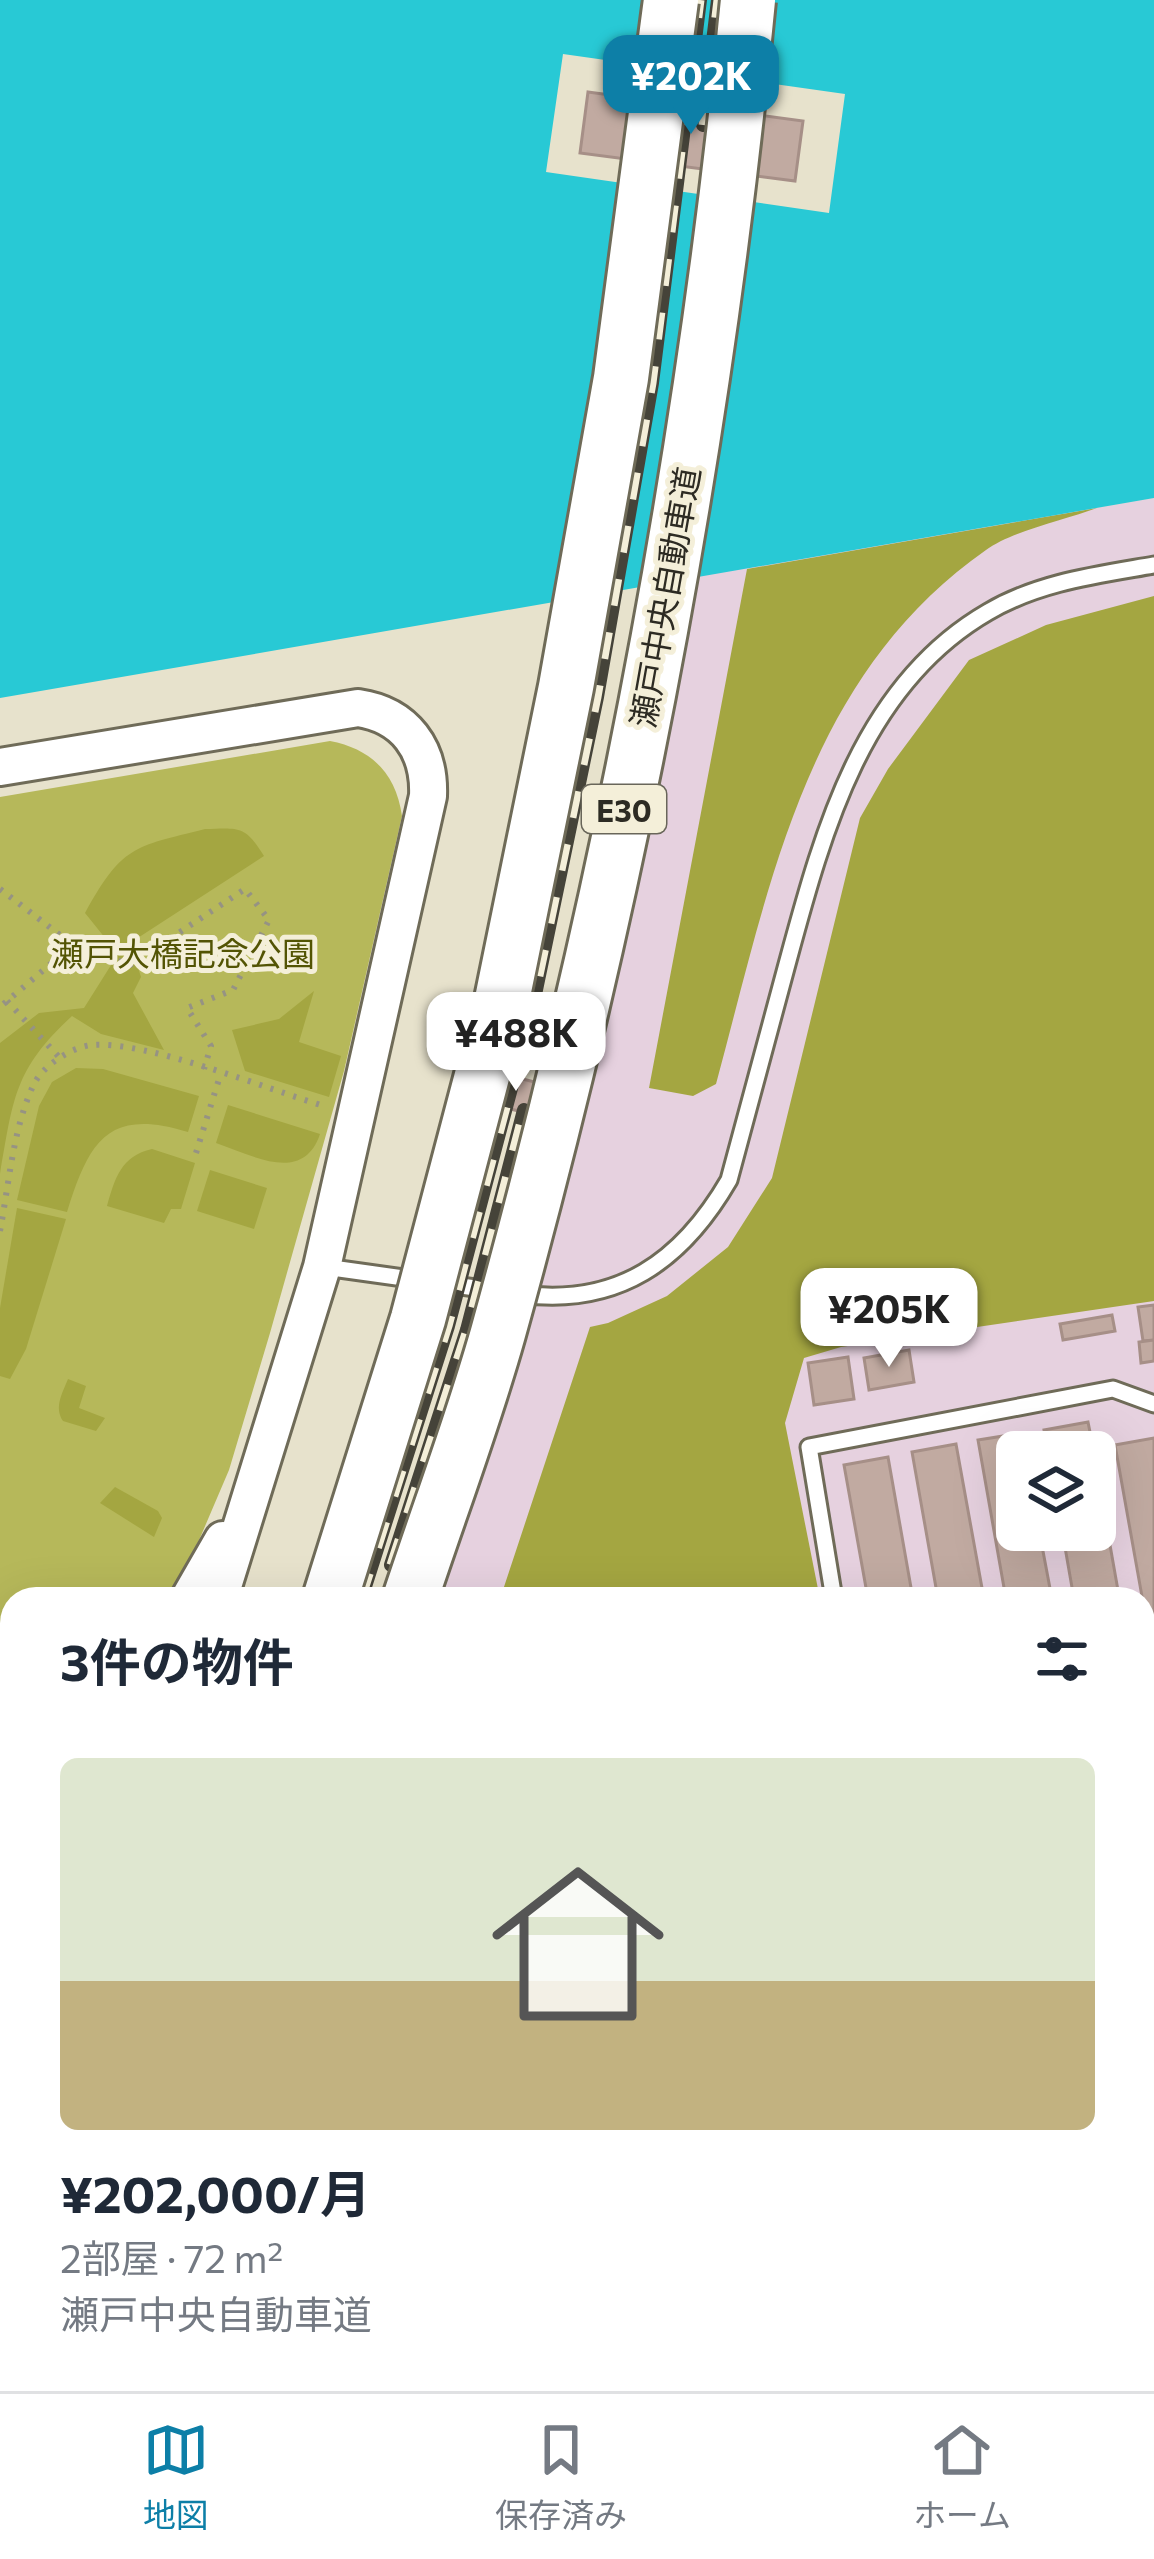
<!DOCTYPE html>
<html lang="ja">
<meta charset="utf-8">
<style>
:root{--surface:#fff;--page:#f6f6f7;--text:#1f2937;--muted:#747a83;--line:#e0e1e3;--accent:#0d7fa7}
body{margin:0;font-family:Commissioner,"Noto Sans JP",sans-serif;background:var(--page);color:var(--text);height:100vh;display:flex;flex-direction:column;font-size:45px;white-space:nowrap}
*{box-sizing:border-box;margin:0}
p{font-size:39px;color:var(--muted)}
.icon{flex:none;width:66px;height:66px;fill:none;stroke:currentColor;stroke-width:2;stroke-linecap:round;stroke-linejoin:round}
.map{position:relative;flex:1;overflow:hidden}
.details{position:absolute;left:0px;top:1587px;width:1155px;height:804px;display:flex;flex-direction:column;background:var(--surface);border-radius:36px 36px 0 0;box-shadow:0 12px 48px #0002}
.details>*{flex:none}
.buttons{position:absolute;left:996px;top:1431px;display:grid;gap:24px}
.buttons a{display:grid;place-items:center;width:120px;height:120px;border-radius:18px;background:var(--surface);box-shadow:0 12px 48px #0002;font-size:60px}
.price{position:absolute;translate:-50% -102px;padding:0 27px;border-radius:24px;background:#fff;color:#222;font-size:39px;line-height:78px;filter:drop-shadow(0 3px 6px #0008)}
.price::after{content:'';position:absolute;left:50%;top:72px;width:36px;height:27px;margin-left:-18px;background:inherit;clip-path:polygon(0 0,100% 0,50% 100%)}
.price.active{background:var(--accent);color:#fff}
ul{padding:0;list-style:none}
li{display:grid;align-content:center;gap:24px;height:636px;padding:0 60px}
li span{display:grid;place-items:center;height:372px;border-radius:18px;color:#555}
li>.icon{margin-inline-start:auto}
span .icon{width:216px;height:216px;fill:#fffc;stroke-width:1}
li b{font-size:51px}
h2{display:flex;justify-content:space-between;align-items:center;height:144px;padding:0 60px;font-size:51px}
.menu{display:flex;justify-content:space-around;align-items:center;height:168px;border-top:3px solid var(--line);background:var(--surface);font-size:33px;color:var(--muted)}
.menu a{display:grid;justify-items:center;gap:6px}
.menu .active{color:var(--accent)}
.map>svg:first-child{display:block}
</style>
<div class="map">
<svg width="1154" height="2391" viewBox="0 0 1154 2391">
<rect width="100%" height="100%" fill="#e7e2cc"/>
<path fill="#e6d1df" fill-rule="evenodd" d="M1154,498V2391H129L135,2379H1143V1599H432L693,577ZM1017,1452H1095V1530H1017Z"/>
<path fill="#b6b85a" d="M330,741C372,749 396,774 402,816L344,1071L270,1333L229,1470L188,1566L168,1599H12V1839L0,1849V797Z"/>
<g fill="#a4a641">
<path d="M1097,508C1065,520 1012,531 986,550C805,677 770,885 716,1084L693,1096L649,1088L747,569Z"/>
<polygon points="1154,596 1154,1301 841,1347 804,1358 785,1423 820,1599 500,1599 590,1327 608,1323 667,1296 728,1247 772,1178 860,818 888,769 969,660 1046,625"/>
<path d="M205,829C239,828 245,825 264,856L130,943L141,977L133,993L164,1050L101,1034L72,1016C14,1069 13,1100 0,1174V1043L39,1013L84,1008L118,954L85,913C122,846 133,847 205,829Z"/>
<polygon points="314,991 299,1042 341,1056 329,1097 245,1071 232,1030 279,1019"/>
<path d="M76,1068L103,1069L199,1096L188,1132C107,1107 89,1142 67,1212L17,1200L39,1106L52,1082Z"/>
<path d="M228,1105L320,1134C303,1185 252,1155 216,1143Z"/>
<path d="M152,1149L195,1163L181,1209H171L164,1223L107,1206C115,1178 121,1156 152,1149Z"/>
<polygon points="210,1170 267,1188 254,1229 197,1211"/>
<polygon points="17,1208 66,1219 26,1349 10,1379 0,1376 0,1308"/>
<path d="M68,1379L86,1386L79,1408L105,1418L96,1431L63,1421C54,1407 62,1394 68,1379Z"/>
<polygon points="115,1487 158,1511 162,1518 154,1537 100,1503"/>
<polygon points="174,2379 361,2379 351,2391 168,2391"/>
</g>
<path fill="#28c9d5" fill-rule="evenodd" d="M0,0H1154V498L0,698ZM563,54L845,94L829,213L546,172Z"/>
<g fill="#c1aaa1" stroke="#a68f87" stroke-width="3">
<polygon points="588,92 803,121 795,181 580,153"/>
<polygon points="462,1064 579,1093 571,1124 454,1095"/>
<polygon points="1154,1305 1154,1340 1143,1341 1138,1307"/>
<polygon points="1112,1315 1115,1331 1063,1340 1060,1324"/>
<polygon points="1154,1340 1154,1361 1141,1363 1139,1342"/>
<polygon points="909,1350 914,1382 869,1390 864,1358"/>
<polygon points="848,1357 854,1399 814,1405 808,1363"/>
<polygon points="1088,1422 1094,1452 1048,1452 1044,1430"/>
<polygon points="1022,1433 1025,1452 1017,1452 1017,1530 1039,1530 1052,1599 1006,1599 978,1440"/>
<polygon points="1154,1438 1154,1617 1146,1619 1115,1445"/>
<polygon points="956,1444 984,1599 938,1599 912,1452"/>
<polygon points="888,1457 913,1599 868,1599 844,1465"/>
<polygon points="1095,1460 1119,1596 1074,1599 1062,1530 1095,1530"/>
<polygon points="1150,1978 1154,2021 1143,2023 1143,1979"/>
<polygon points="381,2379 396,2379 397,2383 414,2380 427,2391 373,2391"/>
<polygon points="720,2379 836,2379 838,2391 722,2391"/>
<polygon points="842,2379 862,2379 863,2391 844,2391"/>
</g>
<g fill="none" stroke-linecap="round" stroke-linejoin="round">
<g stroke="#6f6b58" stroke-width="21">
<g id="service">
<polyline points="325,1267 497,1291"/>
<path d="M521,1294C618,1307 682,1261 729,1180C748,1109 767,1038 786,968C822,835 860,686 988,612C1039,582 1097,575 1154,565"/>
<polyline points="834,1599 809,1447 1113,1389 1154,1404"/>
<polyline points="1143,1778 1154,1776"/>
<polyline points="0,2001 12,2006"/>
<polyline points="1143,2076 1154,2074"/>
<polyline points="528,2379 530,2391"/>
<polyline points="615,2379 634,2383 645,2379"/>
<polyline points="885,2379 887,2391"/>
</g>
</g>
<g stroke="#6f6b58" stroke-width="42">
<g id="tertiary">
<path d="M0,767L358,708C405,715 430,749 428,796L322,1267L219,1599"/>
<polyline points="189,1599 223,1540"/>
<polyline points="0,1957 12,1928"/>
<polyline points="0,2082 12,2056"/>
</g>
</g>
<g stroke="#6f6b58" stroke-width="60">
<g id="motorway">
<polyline points="7,2391 13,2379"/>
<polyline points="84,2391 90,2379"/>
</g>
</g>
<g stroke="#969383" stroke-width="6" stroke-dasharray="3 9" stroke-linecap="butt">
<polyline points="0,889 73,945 0,1007"/>
<polyline points="73,945 130,965 245,889 269,920 233,990 187,1008 211,1046 204,1069"/>
<polyline points="7,1001 59,1057"/>
<polyline points="196,1153 220,1076"/>
<path d="M0,1231C9,1184 13,1129 33,1086C42,1066 70,1048 91,1045C145,1040 267,1089 324,1106"/>
<polyline points="0,1827 8,1848"/>
</g>
<use href="#service" stroke="#fff" stroke-width="15"/>
<use href="#tertiary" stroke="#fff" stroke-width="36"/>
<use href="#motorway" stroke="#fff" stroke-width="54"/>
<g stroke="#454339" stroke-width="14">
<g id="rail">
<polyline points="703,125 718,0"/>
<polyline points="391,1565 467,1330 524,1110"/>
<polyline points="361,1599 448,1326 532,1009 597,697 652,383 700,0"/>
<polyline points="55,2391 61,2379"/>
</g>
</g>
<use href="#rail" stroke="#f4efd9" stroke-width="9" stroke-dasharray="27" stroke-linecap="butt"/>
<g stroke="#6f6b58" stroke-width="60" stroke-linecap="butt">
<g id="motorway-bridge">
<polyline points="330,1599 418,1319 502,1000 566,687 621,378 671,0"/>
<path d="M410,1599C439,1511 473,1422 498,1333C619,897 705,450 748,0"/>
</g>
</g>
<use href="#motorway-bridge" stroke="#fff" stroke-width="54"/>
</g>
<g text-anchor="middle" dominant-baseline="central" stroke-width="10" stroke-linejoin="round" paint-order="stroke">
<rect fill="#f4efd9" stroke="#69665a" stroke-width="3" x="582" y="785" width="84" height="48" rx="9"/>
<g font-size="30" font-weight="bold" fill="#2d2b23">
<text x="624" y="809">E30</text>
</g>
<g font-size="33" fill="#2d2b23" stroke="#f4efd9">
<text transform="translate(664 597) rotate(-80)">瀬戸中央自動車道</text>
</g>
<g font-size="33" fill="#535404" stroke="#f4efd9">
<text x="183" y="952">瀬戸大橋記念公園</text>
</g>
</g>
</svg>
<div class="buttons">
<a><svg class="icon" aria-label="layers" viewBox="0 0 24 24"><path d="M12 4l9 5-9 5-9-5zM3 14l9 5 9-5"/></svg></a>
</div>
<b class="price active" style="left:691px;top:137px">¥202K</b>
<b class="price" style="left:516px;top:1094px">¥488K</b>
<b class="price" style="left:889px;top:1370px">¥205K</b>
<section class="details">
<h2>3件の物件<svg class="icon" aria-label="filters" viewBox="0 0 24 24"><path d="M4 7h16M4 17h16"/><circle cx="9" cy="7" r="2"/><circle cx="15" cy="17" r="2"/></svg></h2>
<ul>
<li><span style="background:linear-gradient(#dfe7d0 60%,#c2b280 0)"><svg class="icon" aria-label="home" viewBox="0 0 24 24"><path d="M3 11l9-7 9 7M6 9v11h12V9"/></svg></span><div><b>¥202,000/月</b><p>2部屋 · 72 m²</p><p>瀬戸中央自動車道</p></div></li>
</ul>
</section>
</div>
<nav class="menu">
<a class="active"><svg class="icon" aria-label="map" viewBox="0 0 24 24"><path d="M3 6l6-2 6 2 6-2v14l-6 2-6-2-6 2zM9 4v14M15 6v14"/></svg>地図</a>
<a><svg class="icon" aria-label="saved" viewBox="0 0 24 24"><path d="M7 4h10v16l-5-4-5 4z"/></svg>保存済み</a>
<a><svg class="icon" aria-label="home" viewBox="0 0 24 24"><path d="M3 11l9-7 9 7M6 9v11h12V9"/></svg>ホーム</a>
</nav>
